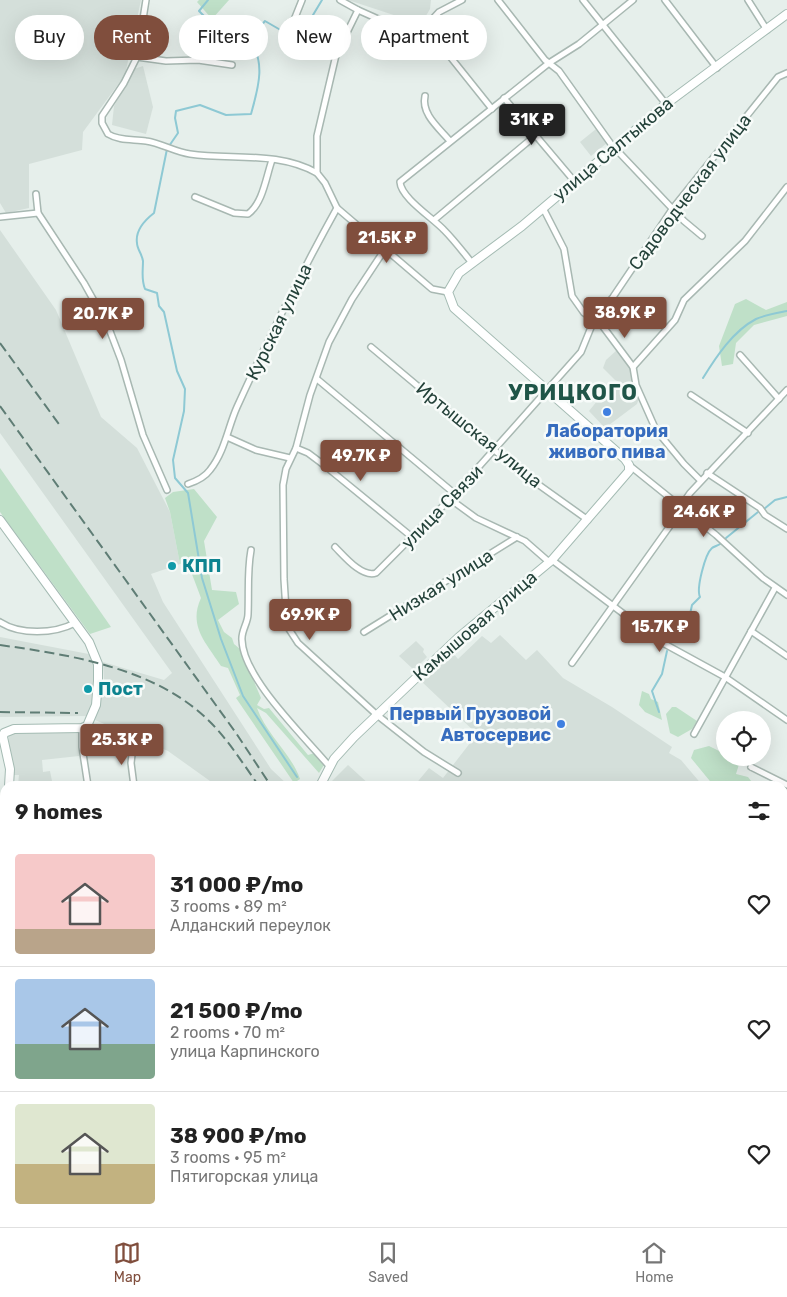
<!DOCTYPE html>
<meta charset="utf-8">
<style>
:root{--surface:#fff;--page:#f6f6f6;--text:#222;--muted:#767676;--line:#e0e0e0;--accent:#804e3d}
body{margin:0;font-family:Rubik,sans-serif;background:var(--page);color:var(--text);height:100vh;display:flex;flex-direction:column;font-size:19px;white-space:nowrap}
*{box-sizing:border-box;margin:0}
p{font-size:16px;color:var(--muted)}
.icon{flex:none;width:28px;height:28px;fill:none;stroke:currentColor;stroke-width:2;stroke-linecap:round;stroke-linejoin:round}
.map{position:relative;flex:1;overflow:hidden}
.drawer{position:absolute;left:0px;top:781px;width:788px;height:446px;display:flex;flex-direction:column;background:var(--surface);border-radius:15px 15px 0 0;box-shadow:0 5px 20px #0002}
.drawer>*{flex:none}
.banner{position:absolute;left:15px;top:15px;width:500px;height:45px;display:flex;gap:10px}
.fabs{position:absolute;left:716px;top:711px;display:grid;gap:10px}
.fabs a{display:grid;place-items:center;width:55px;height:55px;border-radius:50%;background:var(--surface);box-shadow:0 5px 20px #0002;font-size:25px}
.price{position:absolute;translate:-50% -42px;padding:0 11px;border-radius:5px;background:var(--accent);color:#fff;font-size:16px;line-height:32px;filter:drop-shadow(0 1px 2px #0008)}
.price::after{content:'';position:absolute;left:50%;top:30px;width:15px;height:11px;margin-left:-8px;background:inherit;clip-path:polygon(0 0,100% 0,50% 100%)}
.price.selected{background:#222;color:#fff}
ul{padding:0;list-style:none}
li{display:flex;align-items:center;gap:15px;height:125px;padding:0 15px}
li+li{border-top:1px solid var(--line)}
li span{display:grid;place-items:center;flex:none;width:140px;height:100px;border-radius:5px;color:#555}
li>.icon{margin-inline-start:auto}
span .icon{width:60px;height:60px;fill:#fffc;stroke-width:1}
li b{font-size:21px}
h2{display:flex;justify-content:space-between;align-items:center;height:60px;padding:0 15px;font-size:21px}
.pill{padding:0 18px;border-radius:22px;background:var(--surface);box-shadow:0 5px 20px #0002;font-size:18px;line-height:45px}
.pill.selected{background:var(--accent);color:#fff}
.menu{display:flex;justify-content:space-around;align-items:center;height:70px;border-top:1px solid var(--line);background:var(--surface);font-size:14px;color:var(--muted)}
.menu a{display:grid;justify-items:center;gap:2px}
.menu .selected{color:var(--accent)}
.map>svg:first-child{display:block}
</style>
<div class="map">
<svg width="787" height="1227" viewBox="0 0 787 1227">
<rect width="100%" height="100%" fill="#e6efeb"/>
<g fill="#d4dfda">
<polygon points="0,0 141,0 125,75 83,132 82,150 29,164 29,208 6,213 0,203"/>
<polygon points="348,0 431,0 430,9 421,24"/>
<polygon points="143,66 153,107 146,134 112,125 114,106 134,69"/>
<polygon points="596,129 607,143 591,156 580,142"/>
<polygon points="0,230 56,310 101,417 137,448 170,512 180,564 151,574 163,602 271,769 289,786 217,786 168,751 95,720 104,681 103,662 164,680 172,673 0,433"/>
<polygon points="617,350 631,369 634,380 631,384 626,385 615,380 603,368 606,360"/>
<polygon points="611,384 624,389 634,388 639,398 637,404 605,428 589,411"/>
<polygon points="500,635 526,660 537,650 563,678 612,707 672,747 669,753 681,760 703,786 414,786 429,768 443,778 477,734 421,681 452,652 458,659 482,636 491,643"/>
<polygon points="0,637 94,655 93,700 88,716 0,717"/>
<polygon points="416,641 424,649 423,652 427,657 414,670 399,656"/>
<polygon points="78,729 79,756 42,760 43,772 50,771 53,786 18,786 19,775 12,775 8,732"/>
<polygon points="348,765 371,786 327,786"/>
<polygon points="783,896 787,897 787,1227 652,1227 648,1223 782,1222"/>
<polygon points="0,1104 5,1107 5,1222 253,1222 259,1225 260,1222 618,1222 622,1227 0,1227"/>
</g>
<g fill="#bfe0c8">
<polygon points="199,0 229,0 212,19 197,2"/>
<polygon points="746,299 766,310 787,302 787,316 754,325 736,343 733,364 722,366 719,346 735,304"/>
<polygon points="0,468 111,627 90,634 0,512"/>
<path d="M194,489L217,517L204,541L212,590L236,592L239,604L218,620L224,632L232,638L234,644L240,649L261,698L257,705L264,709L269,708L308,755L315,753L324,765L319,773L266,713L257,708C266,734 291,753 300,779L294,783L236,698L240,695L228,668L221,666C206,643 188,626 201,598L187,561L180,564L170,512L165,498L173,492Z"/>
<polygon points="642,691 649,694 651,699 658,702 662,720 645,712 639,705"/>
<polygon points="672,707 676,707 697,721 692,729 678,737 670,733 666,714"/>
<polygon points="709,746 725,754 725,758 740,761 736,774 748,777 755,786 714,786 691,758 694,750"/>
</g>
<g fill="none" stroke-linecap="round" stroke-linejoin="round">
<g stroke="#8ec9d4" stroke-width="2">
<path d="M208,0L199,11L209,21L227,28L233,44L248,39C267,60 258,89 251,114L226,115L200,105L176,111L175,118L178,133L167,149L154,213C145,220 135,230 137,243C137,249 142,254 143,261C143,272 141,279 145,289L157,293L159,306L164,312L177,371L185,389L184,411L173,460L175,478L188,493L202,578L221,639L243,696L297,777"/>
<polyline points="304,30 322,0"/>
<polyline points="256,47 260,27 265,21 284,32"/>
<path d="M703,378C716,357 733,331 756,319C765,315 777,313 787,311"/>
<polyline points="764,509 775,500 787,497"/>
<polyline points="726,538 758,512"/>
<path d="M671,641L689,619L692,605L700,597C696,589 705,554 712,548C713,547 719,545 720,544"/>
<polyline points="659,712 652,691 662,674 667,651"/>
</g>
<g stroke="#a8b8b2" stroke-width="8">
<g id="street">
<path d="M146,0L137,57L124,83L102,116V123L108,134C119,141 134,139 146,141C161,143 175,152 190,154C232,160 278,151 317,173"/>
<polyline points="340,0 358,10 407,32 427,25 439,12 462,0"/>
<polyline points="498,0 545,60 559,71 611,144 684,221 702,236"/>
<polyline points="583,0 666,104"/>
<polyline points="665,0 717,68"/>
<polyline points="748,0 767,30"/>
<polyline points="289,23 294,20 302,0"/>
<polyline points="427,25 440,44 492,109"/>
<polyline points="137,57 166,61 198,60 232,65"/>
<path d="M425,96C421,114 439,128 450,141"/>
<polyline points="504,98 575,182"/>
<polyline points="36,194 38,213 84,283 108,326 121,360 143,435 167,490"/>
<path d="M195,197L234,213L248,214C263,203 266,177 272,160"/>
<polyline points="337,208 432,289 448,292"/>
<polyline points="543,208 564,249 572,296 584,313 601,324 633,367 636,385 656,430 684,464 700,480"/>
<polyline points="0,217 38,213"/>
<polyline points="434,220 536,135"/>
<polyline points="385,249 352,299 329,342 310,395 296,448 286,469 283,485 284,579 287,626 298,643 377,715 424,752 458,773"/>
<path d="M472,263C463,252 454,240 444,230C433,218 401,198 400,182L549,63L579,44L633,0"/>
<polyline points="371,347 518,470 588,520"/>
<polyline points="740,355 779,399"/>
<polyline points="633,367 675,320 684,300 745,241 787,187"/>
<polyline points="317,379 455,494"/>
<polyline points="691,395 748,433"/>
<polyline points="227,437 256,450 290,458"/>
<polyline points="296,448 308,453 324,465 412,537"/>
<polyline points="629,465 716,535 763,578 787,595"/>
<polyline points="707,473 760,508 765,515 787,529"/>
<path d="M188,484C197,481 205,477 210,470C225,451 228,427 237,407C268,339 301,273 337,208L325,183L317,173V136L336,55L358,10"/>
<polyline points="450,499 476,518 525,541 549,562"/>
<path d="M335,547C344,556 362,578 376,573L450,499L581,352L594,320L613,297L673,208L778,77L787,73"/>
<path d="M251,550C247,572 249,592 248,614C248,623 241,631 242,640C243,678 304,736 329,766"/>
<polyline points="552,560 661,642 725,677 787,720"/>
<path d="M0,622C20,635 54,634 75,623"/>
<polyline points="751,631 787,656"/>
<polyline points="364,632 517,537"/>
<polyline points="572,663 677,516 681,506 690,493 787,390"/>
<polyline points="82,728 82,747 88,786"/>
<polyline points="694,734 775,588"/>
<polyline points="133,746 131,763 134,786"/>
<polyline points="751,767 787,785"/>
<polyline points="559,1222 563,1227"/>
</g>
</g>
<g stroke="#a4bbb3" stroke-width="10">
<g id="secondary">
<polyline points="0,520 89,642 98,664 98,681 96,705 87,726 82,728 14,729 4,733 3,737 10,769 9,786"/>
<polyline points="320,786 334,759 354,737 459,637 552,560 629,471 629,465 625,459 454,308 448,292 459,273 522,226 666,104 787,14"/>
<polyline points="5,803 2,833 5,854"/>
<polyline points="0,932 5,909"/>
<polyline points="0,1100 5,1103"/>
<polyline points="634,1222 638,1227"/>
</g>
</g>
<use href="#street" stroke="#fff" stroke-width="5"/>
<use href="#secondary" stroke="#fff" stroke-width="8"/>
<g stroke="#5f7d75" stroke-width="2" stroke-dasharray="10 5" stroke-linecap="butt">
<polyline points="0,343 61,427"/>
<polyline points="0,406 236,733 271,786"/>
<path d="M0,645C71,655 155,668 208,720C228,739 243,764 259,786"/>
<polyline points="0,712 78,713"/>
<polyline points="0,1140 5,1143"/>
<polyline points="0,1149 5,1152"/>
<polyline points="0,1166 5,1170"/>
<polyline points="0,1178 5,1181"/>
<polyline points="0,1194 5,1197"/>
<polyline points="36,1222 43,1227"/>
<polyline points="64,1222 72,1227"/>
<polyline points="81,1222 88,1227"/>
<polyline points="99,1222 107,1227"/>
<polyline points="117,1222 125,1227"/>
<polyline points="133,1222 140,1227"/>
<polyline points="574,1222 577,1227"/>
<polyline points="590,1222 594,1227"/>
</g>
</g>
<g fill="#3f7fe0" stroke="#f7fbf9" stroke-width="2">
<circle cx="607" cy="412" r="5"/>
<circle cx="561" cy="724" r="5"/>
</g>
<g fill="#0f9aa8" stroke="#f7fbf9" stroke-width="2">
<circle cx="172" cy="566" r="5"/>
<circle cx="88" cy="689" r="5"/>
</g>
<g text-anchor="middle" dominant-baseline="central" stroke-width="5" stroke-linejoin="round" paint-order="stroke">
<g font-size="18" fill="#24423a" stroke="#f7fbf9">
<text transform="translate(613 149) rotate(-40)">улица Салтыкова</text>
<text transform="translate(690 192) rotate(-53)">Садоводческая улица</text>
<text transform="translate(279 322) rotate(-64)">Курская улица</text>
<text transform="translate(479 435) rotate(39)">Иртышская улица</text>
<text transform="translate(442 507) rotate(-46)">улица Связи</text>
<text transform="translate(441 585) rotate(-32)">Низкая улица</text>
<text transform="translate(475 626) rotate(-41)">Камышовая улица</text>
</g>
<g font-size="18" font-weight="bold" fill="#366cbe" stroke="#f7fbf9">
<text x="607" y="431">Лаборатория<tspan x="607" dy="21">живого пива</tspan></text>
<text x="551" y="714" text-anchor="end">Первый Грузовой<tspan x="551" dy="21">Автосервис</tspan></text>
</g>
<g font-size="18" font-weight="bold" fill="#0d838f" stroke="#f7fbf9" text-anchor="start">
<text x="182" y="566">КПП</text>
<text x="98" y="689">Пост</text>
</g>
<g font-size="22" font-weight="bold" letter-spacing="1" fill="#1f5548" stroke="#f7fbf9">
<text x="573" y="392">УРИЦКОГО</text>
</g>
</g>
</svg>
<div class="fabs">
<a><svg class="icon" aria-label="locate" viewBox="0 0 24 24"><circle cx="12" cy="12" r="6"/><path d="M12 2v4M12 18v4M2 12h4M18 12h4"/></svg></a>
</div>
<b class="price selected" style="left:532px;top:146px">31K ₽</b>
<b class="price" style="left:387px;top:264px">21.5K ₽</b>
<b class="price" style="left:625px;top:339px">38.9K ₽</b>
<b class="price" style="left:103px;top:340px">20.7K ₽</b>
<b class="price" style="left:361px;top:482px">49.7K ₽</b>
<b class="price" style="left:704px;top:538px">24.6K ₽</b>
<b class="price" style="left:310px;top:641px">69.9K ₽</b>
<b class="price" style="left:660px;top:653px">15.7K ₽</b>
<b class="price" style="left:122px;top:766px">25.3K ₽</b>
<div class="banner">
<a class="pill">Buy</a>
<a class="pill selected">Rent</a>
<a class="pill">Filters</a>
<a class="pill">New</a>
<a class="pill">Apartment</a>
</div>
<section class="drawer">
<h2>9 homes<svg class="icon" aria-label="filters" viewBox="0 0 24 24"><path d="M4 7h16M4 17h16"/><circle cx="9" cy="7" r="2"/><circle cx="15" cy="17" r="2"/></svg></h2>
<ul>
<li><span style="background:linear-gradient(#f6c9c9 75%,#b9a48a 0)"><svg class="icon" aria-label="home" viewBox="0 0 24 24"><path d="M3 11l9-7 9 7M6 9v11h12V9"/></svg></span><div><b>31 000 ₽/mo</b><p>3 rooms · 89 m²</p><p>Алданский переулок</p></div><svg class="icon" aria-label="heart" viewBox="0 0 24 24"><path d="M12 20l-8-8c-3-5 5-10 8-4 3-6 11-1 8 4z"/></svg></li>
<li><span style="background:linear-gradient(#a9c7e8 65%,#7fa58c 0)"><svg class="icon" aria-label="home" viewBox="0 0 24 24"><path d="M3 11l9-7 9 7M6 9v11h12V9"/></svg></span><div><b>21 500 ₽/mo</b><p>2 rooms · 70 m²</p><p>улица Карпинского</p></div><svg class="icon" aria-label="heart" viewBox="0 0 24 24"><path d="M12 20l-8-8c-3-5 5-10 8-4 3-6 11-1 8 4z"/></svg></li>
<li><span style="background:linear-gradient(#dfe7d0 60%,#c2b280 0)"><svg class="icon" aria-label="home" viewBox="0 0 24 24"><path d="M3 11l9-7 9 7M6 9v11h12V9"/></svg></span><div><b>38 900 ₽/mo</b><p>3 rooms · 95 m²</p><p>Пятигорская улица</p></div><svg class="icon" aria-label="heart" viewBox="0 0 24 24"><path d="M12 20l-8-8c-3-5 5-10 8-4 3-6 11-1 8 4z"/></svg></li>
</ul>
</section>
</div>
<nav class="menu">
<a class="selected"><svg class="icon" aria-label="map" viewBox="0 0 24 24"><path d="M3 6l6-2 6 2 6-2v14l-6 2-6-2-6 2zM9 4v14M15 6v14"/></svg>Map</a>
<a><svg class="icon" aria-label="saved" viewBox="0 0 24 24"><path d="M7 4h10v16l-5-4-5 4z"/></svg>Saved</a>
<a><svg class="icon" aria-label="home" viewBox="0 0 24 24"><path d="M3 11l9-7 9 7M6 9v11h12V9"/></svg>Home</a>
</nav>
